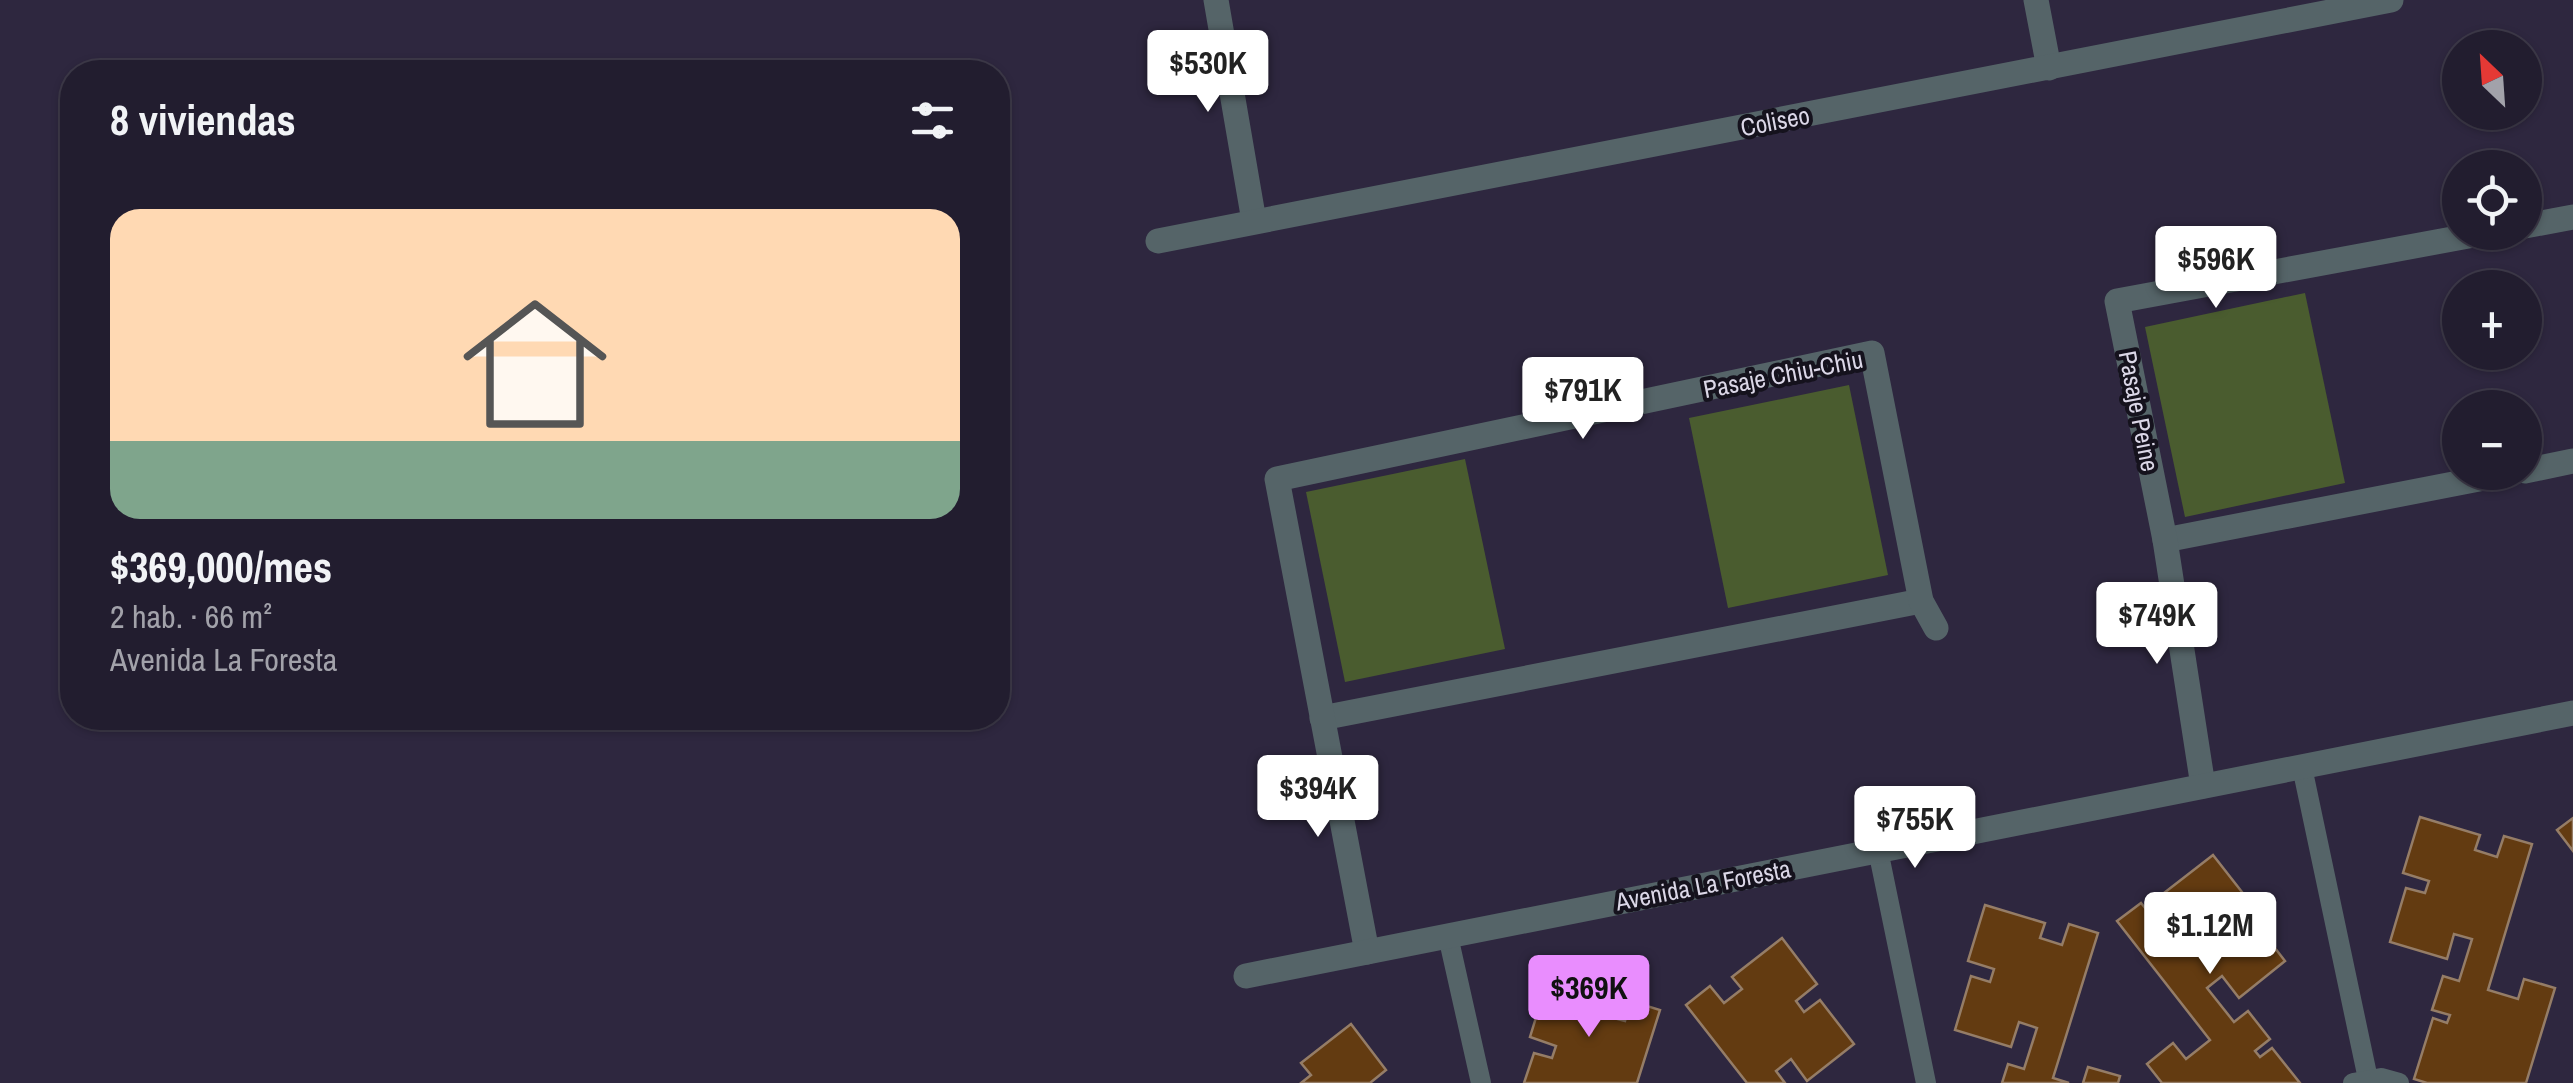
<!DOCTYPE html>
<html lang="es">
<meta charset="utf-8">
<style>
:root{--surface:#221d2f;--page:#2a2637;--text:#f1f3f6;--muted:#a2a2aa;--line:#3f3b4b;--accent:#e98dfe}
body{margin:0;font-family:"Archivo Narrow",sans-serif;background:var(--page);color:var(--text);height:100vh;display:flex;flex-direction:column;font-size:38px;white-space:nowrap}
*{box-sizing:border-box;margin:0}
p{font-size:32px;color:var(--muted)}
.icon{flex:none;width:55px;height:55px;fill:none;stroke:currentColor;stroke-width:2;stroke-linecap:round;stroke-linejoin:round}
.map{position:relative;flex:1;overflow:hidden}
.side{position:absolute;left:60px;top:60px;width:950px;height:670px;display:flex;flex-direction:column;background:var(--surface);border-radius:40px;box-shadow:0 2px 8px #0004,0 0 0 2px var(--line)}
.side>*{flex:none}
.needle{width:65px;rotate:335deg}
.tools{position:absolute;left:2442px;top:30px;display:grid;gap:20px}
.tools a{display:grid;place-items:center;width:100px;height:100px;border-radius:50%;background:var(--surface);box-shadow:0 2px 8px #0004,0 0 0 2px var(--line);font-size:50px}
.price{position:absolute;translate:-50% -85px;padding:0 22px;border-radius:10px;background:#fff;color:#222;font-size:32px;line-height:65px;filter:drop-shadow(0 2px 5px #0008)}
.price::after{content:'';position:absolute;left:50%;top:60px;width:30px;height:22px;margin-left:-15px;background:inherit;clip-path:polygon(0 0,100% 0,50% 100%)}
.price.current{background:var(--accent);color:#111}
ul{padding:0;list-style:none}
li{display:grid;align-content:center;gap:20px;height:530px;padding:0 50px}
li span{display:grid;place-items:center;height:310px;border-radius:30px;color:#555}
li>.icon{margin-inline-start:auto}
span .icon{width:180px;height:180px;fill:#fffc;stroke-width:1}
li b{font-size:42px}
h2{display:flex;justify-content:space-between;align-items:center;height:120px;padding:0 50px;font-size:42px}
.map>svg:first-child{display:block}
</style>
<div class="map">
<svg width="2573" height="1083" viewBox="0 0 2573 1083">
<rect width="100%" height="100%" fill="#2e273f"/>
<g fill="#4a5c2f">
<polygon points="2305,293 2345,483 2185,517 2145,327"/>
<polygon points="1849,385 1888,575 1728,608 1689,418"/>
<polygon points="1465,459 1505,649 1345,682 1306,492"/>
</g>
<g fill="#633b11" stroke="#957d67" stroke-width="2.5">
<polygon points="2420,817 2480,835 2475,850 2497,857 2504,836 2532,844 2488,990 2518,999 2524,979 2555,988 2526,1083 2427,1083 2414,1079 2433,1018 2447,1023 2450,1015 2432,1010 2443,976 2459,981 2472,939 2454,934 2447,959 2390,942 2406,888 2425,893 2429,881 2403,873"/>
<polygon points="2573,818 2573,851 2557,830"/>
<polygon points="2213,855 2249,901 2227,918 2236,929 2251,917 2285,961 2239,998 2222,976 2207,988 2234,1022 2248,1011 2270,1039 2255,1051 2260,1057 2272,1048 2300,1083 2162,1083 2147,1064 2173,1043 2186,1059 2210,1040 2117,921 2141,903 2155,920 2173,905 2164,893"/>
<polygon points="1985,905 2045,923 2040,938 2062,945 2069,924 2098,933 2053,1078 2069,1083 2002,1083 2008,1064 2024,1069 2037,1028 2019,1022 2011,1047 1955,1030 1971,976 1990,982 1994,969 1968,961"/>
<polygon points="1782,938 1817,984 1796,1001 1804,1012 1820,1000 1854,1044 1807,1081 1791,1059 1776,1071 1785,1083 1747,1083 1686,1005 1710,986 1724,1003 1742,989 1732,977"/>
<polygon points="1547,982 1607,1000 1602,1015 1625,1021 1631,1001 1660,1010 1637,1083 1524,1083 1534,1053 1552,1058 1556,1046 1530,1037"/>
<polygon points="1351,1024 1386,1070 1370,1083 1301,1083 1311,1075 1301,1063"/>
<polygon points="2088,1067 2120,1076 2118,1083 2083,1083"/>
</g>
<g fill="none" stroke-linecap="round" stroke-linejoin="round">
<g stroke="#556468" stroke-width="20">
<polyline points="2302,767 2368,1079"/>
<polyline points="1878,850 1926,1083"/>
<polyline points="1448,936 1481,1083"/>
<polyline points="2353,1083 2381,1078 2399,1083"/>
</g>
<g stroke="#556468" stroke-width="25">
<polyline points="1216,0 1254,221"/>
<polyline points="2036,0 2049,68"/>
<polyline points="2525,226 2573,217"/>
<polyline points="1158,241 2391,0"/>
<polyline points="2525,471 2573,461"/>
<polyline points="2165,540 2515,472"/>
<polyline points="1322,718 1921,601"/>
<polyline points="2203,786 2165,540 2117,301 2490,232"/>
<polyline points="1367,952 1277,479 1872,353 1921,601 1936,628"/>
<polyline points="1246,976 2573,713"/>
</g>
</g>
<g text-anchor="middle" dominant-baseline="central" stroke-width="8" stroke-linejoin="round" paint-order="stroke">
<g font-size="25" fill="#dbd7e7" stroke="#15121d">
<text transform="translate(1775 121) rotate(-11)">Coliseo</text>
<text transform="translate(1783 374) rotate(-11)">Pasaje Chiu-Chiu</text>
<text transform="translate(2139 411) rotate(79)">Pasaje Peine</text>
<text transform="translate(1703 885) rotate(-11)">Avenida La Foresta</text>
</g>
</g>
</svg>
<div class="tools">
<a><svg class="needle" viewBox="-14 -14 28 28"><path d="M0-13l5 13h-10z" fill="#e53935"/><path d="M0 13l5-13h-10z" fill="#a2a2aa"/></svg></a>
<a><svg class="icon" aria-label="locate" viewBox="0 0 24 24"><circle cx="12" cy="12" r="6"/><path d="M12 2v4M12 18v4M2 12h4M18 12h4"/></svg></a>
<a>+</a>
<a>−</a>
</div>
<b class="price" style="left:1208px;top:115px">$530K</b>
<b class="price" style="left:2216px;top:311px">$596K</b>
<b class="price" style="left:1583px;top:442px">$791K</b>
<b class="price" style="left:2157px;top:667px">$749K</b>
<b class="price" style="left:1318px;top:840px">$394K</b>
<b class="price" style="left:1915px;top:871px">$755K</b>
<b class="price" style="left:2210px;top:977px">$1.12M</b>
<b class="price current" style="left:1589px;top:1040px">$369K</b>
<section class="side">
<h2>8 viviendas<svg class="icon" aria-label="filters" viewBox="0 0 24 24"><path d="M4 7h16M4 17h16"/><circle cx="9" cy="7" r="2"/><circle cx="15" cy="17" r="2"/></svg></h2>
<ul>
<li><span style="background:linear-gradient(#ffd9b3 75%,#7fa58c 0)"><svg class="icon" aria-label="home" viewBox="0 0 24 24"><path d="M3 11l9-7 9 7M6 9v11h12V9"/></svg></span><div><b>$369,000/mes</b><p>2 hab. · 66 m²</p><p>Avenida La Foresta</p></div></li>
</ul>
</section>
</div>
